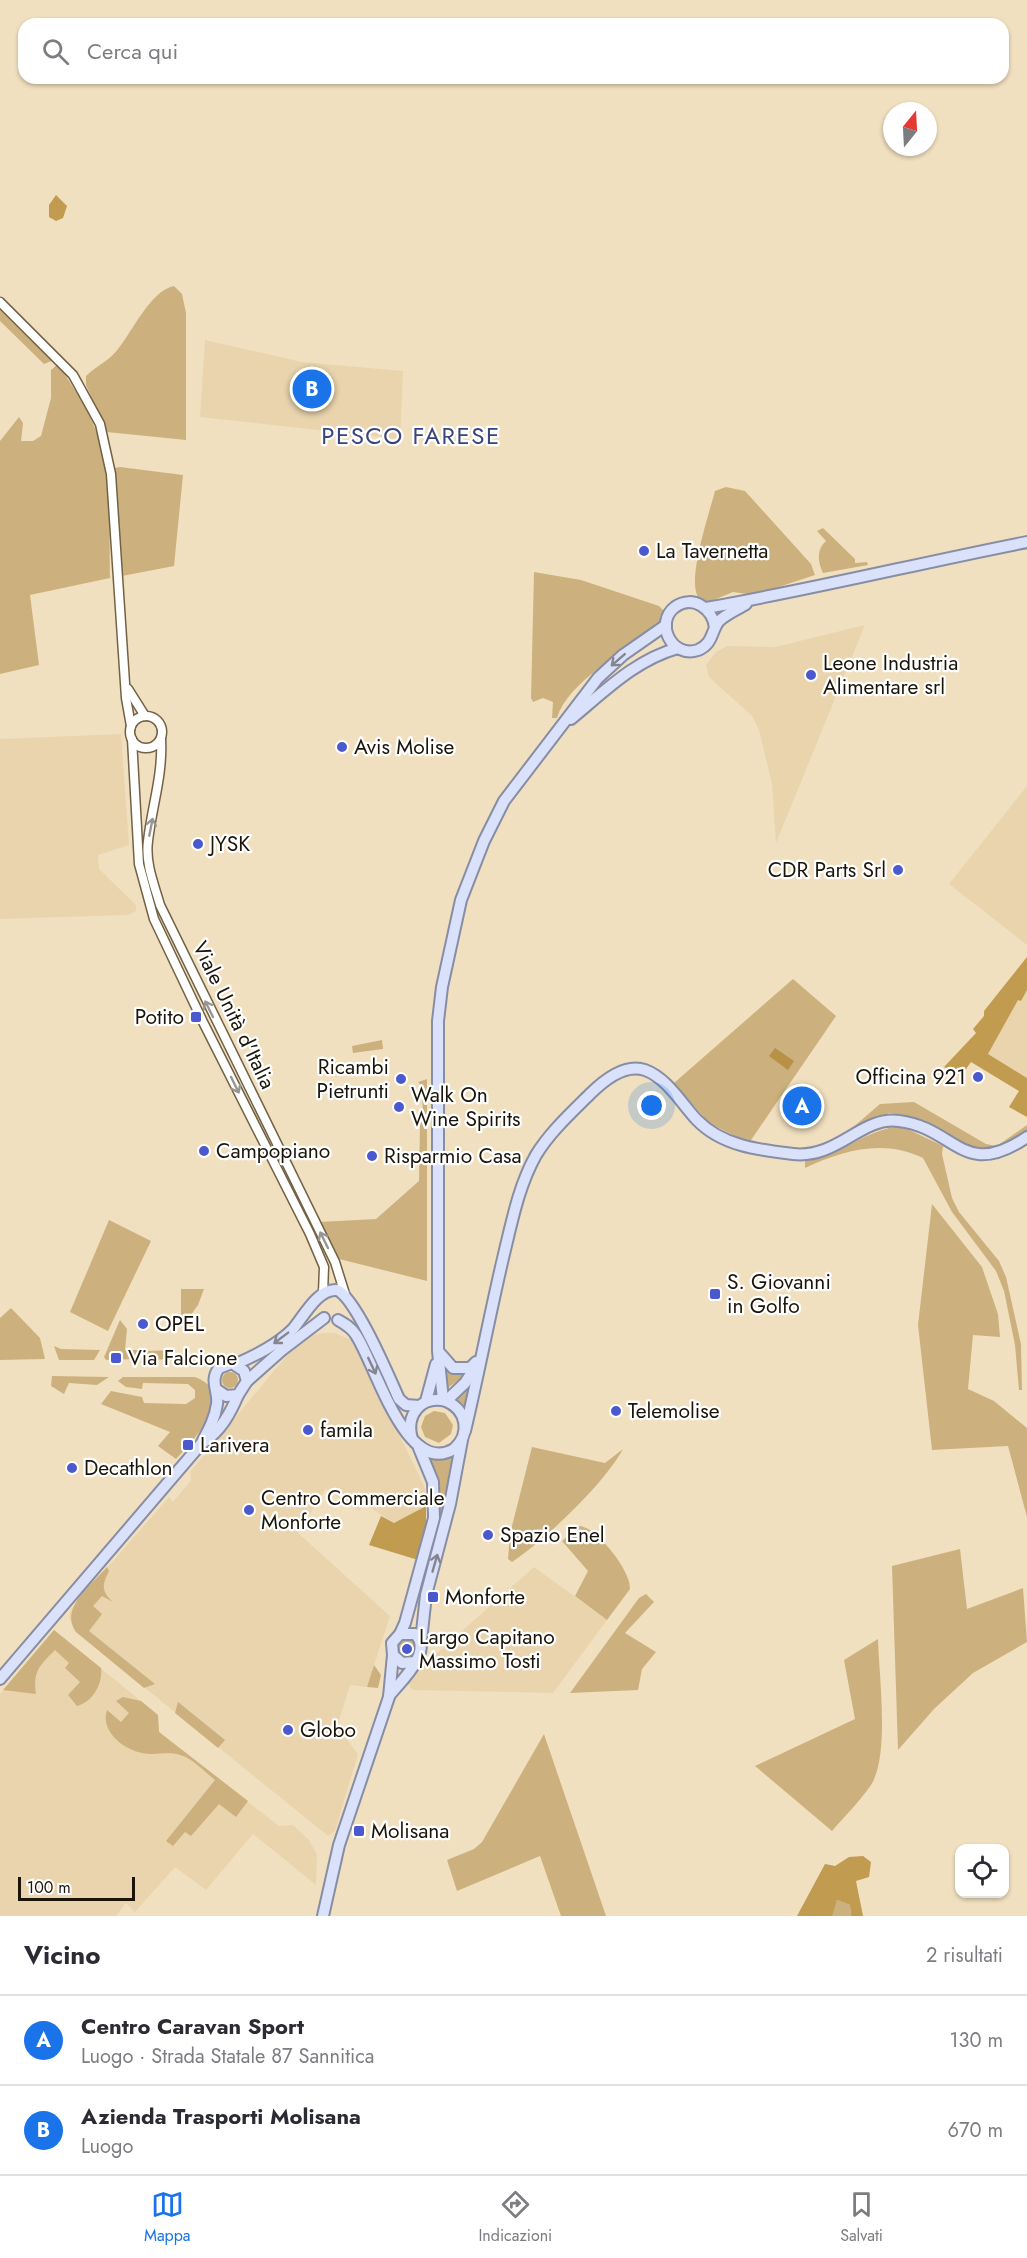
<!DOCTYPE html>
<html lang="it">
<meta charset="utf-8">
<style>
body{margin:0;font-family:Jost,sans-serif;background:#f2f2f3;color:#2b2b33}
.controls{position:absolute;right:18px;bottom:18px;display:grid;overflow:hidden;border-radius:12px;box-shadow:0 2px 4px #0004}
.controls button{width:54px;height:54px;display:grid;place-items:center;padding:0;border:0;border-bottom:2px solid #e1e1e2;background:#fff;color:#2b2b33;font:30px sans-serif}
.compass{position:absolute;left:883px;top:102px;width:54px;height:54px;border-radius:50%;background:#fff;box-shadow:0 2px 4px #0004;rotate:18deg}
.scale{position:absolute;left:18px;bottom:15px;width:117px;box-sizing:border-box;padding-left:6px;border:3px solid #1b1509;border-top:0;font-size:16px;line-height:21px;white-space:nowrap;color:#1b1509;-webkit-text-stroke:4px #fff;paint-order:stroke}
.you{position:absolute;left:652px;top:1106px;width:21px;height:21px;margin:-15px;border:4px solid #fff;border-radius:50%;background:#1a73e8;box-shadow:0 0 0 9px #1a73e833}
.badge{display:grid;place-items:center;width:39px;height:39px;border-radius:50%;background:#1a73e8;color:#fff;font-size:20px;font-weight:700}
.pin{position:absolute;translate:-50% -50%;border:3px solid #fff;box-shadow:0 2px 6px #0006}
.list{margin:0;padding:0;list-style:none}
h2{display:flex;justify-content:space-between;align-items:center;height:78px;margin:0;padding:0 24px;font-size:26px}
h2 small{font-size:20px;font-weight:400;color:#7c7c81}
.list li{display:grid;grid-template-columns:39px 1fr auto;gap:18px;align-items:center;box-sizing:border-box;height:90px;padding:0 24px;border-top:2px solid #e1e1e2}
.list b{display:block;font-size:22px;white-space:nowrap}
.list p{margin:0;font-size:20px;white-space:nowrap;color:#7c7c81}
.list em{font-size:20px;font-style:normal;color:#7c7c81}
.icon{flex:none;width:33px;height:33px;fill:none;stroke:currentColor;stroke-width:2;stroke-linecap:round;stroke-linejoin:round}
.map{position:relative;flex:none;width:1027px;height:1916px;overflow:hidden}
.search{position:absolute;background:#fff;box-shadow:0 2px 4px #0004;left:18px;right:18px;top:18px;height:66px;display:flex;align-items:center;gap:15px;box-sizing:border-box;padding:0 21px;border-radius:18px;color:#7c7c81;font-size:22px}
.sheet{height:258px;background:#fff}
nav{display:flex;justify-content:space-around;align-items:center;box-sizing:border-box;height:84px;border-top:2px solid #e1e1e2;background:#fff;font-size:16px;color:#7c7c81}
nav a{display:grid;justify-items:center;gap:3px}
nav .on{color:#1a73e8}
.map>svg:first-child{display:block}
.built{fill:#e9d4ad}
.green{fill:#ccb17e}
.forest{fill:#c19b50}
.water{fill:#b79146}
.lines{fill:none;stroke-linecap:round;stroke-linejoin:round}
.minor-casing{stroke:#716245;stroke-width:11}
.major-casing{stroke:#878da4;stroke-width:14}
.minor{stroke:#fff;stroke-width:8}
.major{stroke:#dae1fa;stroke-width:10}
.oneway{stroke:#84858e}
.oneway2{stroke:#989690}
.poi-dot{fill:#4a59ce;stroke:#fff;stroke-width:2}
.labels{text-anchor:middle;stroke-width:4.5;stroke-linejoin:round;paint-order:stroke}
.poi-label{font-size:21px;fill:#1b1509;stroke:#fff;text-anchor:start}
.street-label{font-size:21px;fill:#1b1509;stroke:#fff}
.quarter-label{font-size:24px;letter-spacing:1.5px;fill:#38447f;stroke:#fff}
</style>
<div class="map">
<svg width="1027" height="1916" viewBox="0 0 1027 1916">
<rect width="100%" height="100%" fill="#f1e0bf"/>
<g class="built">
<path d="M 205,340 L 302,362 L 403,371 L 400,439 L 200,417 Z"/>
<path d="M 865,625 L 776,843 L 772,784 L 759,730 L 752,716 L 709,677 L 706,665 L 716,652 L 727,646 L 775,647 Z"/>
<path d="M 121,734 L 129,845 L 98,855 L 99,869 L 136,905 L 136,911 L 128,915 L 0,919 L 0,739 Z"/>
<path d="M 1027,786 L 1027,945 L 949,884 Z"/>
<path d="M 1027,990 L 1027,1078 L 988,1054 L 1018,999 L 1021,1000 Z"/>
<path d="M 323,1333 L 334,1333 L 354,1341 L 425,1488 L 426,1506 L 394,1523 L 364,1504 L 359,1511 L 326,1489 L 298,1533 L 390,1616 L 367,1687 L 350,1685 L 337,1727 L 358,1754 L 335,1831 L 328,1836 L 76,1632 L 69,1617 L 71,1609 L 169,1497 L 173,1502 L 191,1480 L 190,1472 L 293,1348 L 314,1335 Z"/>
<path d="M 534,1567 L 607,1620 L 553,1693 L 412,1690 L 407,1680 Z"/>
<path d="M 54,1630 L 158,1715 L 159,1732 L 279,1826 L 293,1825 L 309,1840 L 317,1855 L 316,1885 L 253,1834 L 206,1890 L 175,1867 L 135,1912 L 126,1903 L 116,1916 L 0,1916 L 0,1694 Z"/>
</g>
<g class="green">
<path d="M 174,286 L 182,294 L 186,313 L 186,440 L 107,432 L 86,385 L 86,376 C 96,366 109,361 118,349 C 132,332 151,290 174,286 Z"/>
<path d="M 0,308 L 54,360 L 44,364 L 0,321 Z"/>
<path d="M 58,364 C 75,390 92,415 101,445 C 112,482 109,539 110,578 L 30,595 L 39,665 L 0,674 L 0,441 L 19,417 L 23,423 L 21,441 L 33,441 L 41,436 L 51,398 L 51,370 Z"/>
<path d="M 120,467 L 183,475 L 174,566 L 122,576 L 115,468 Z"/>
<path d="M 726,487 L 745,491 L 811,564 L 815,575 L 754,595 L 733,592 L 709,602 L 698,597 C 687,579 709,514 715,491 Z"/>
<path d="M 823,528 L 855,559 L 855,563 L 867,562 L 868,565 L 823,573 C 818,562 816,550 826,541 L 817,531 Z"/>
<path d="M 534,572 L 581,580 L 659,606 L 664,611 L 660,628 C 628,649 568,681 557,718 L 552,718 L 553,702 L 543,698 L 533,702 L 531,698 Z"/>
<path d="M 793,979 L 836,1016 L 749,1143 L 709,1123 L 674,1083 Z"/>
<path d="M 382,1040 L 383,1049 L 353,1053 L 352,1046 Z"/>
<path d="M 427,1079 L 427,1281 L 339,1259 L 319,1222 L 376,1219 L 419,1181 L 420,1123 L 423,1119 L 422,1087 L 418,1082 Z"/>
<path d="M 914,1102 L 986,1144 L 997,1146 L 1027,1125 L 1027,1131 C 976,1173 952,1130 903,1115 L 889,1113 L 851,1131 L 851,1129 L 880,1104 Z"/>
<path d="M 901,1126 L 943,1146 L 942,1154 L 952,1198 L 959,1212 L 999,1261 L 1006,1277 L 1021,1344 L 1022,1390 L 1019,1390 L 1015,1345 L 1004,1291 L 996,1271 L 952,1212 L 923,1158 C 883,1139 844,1150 805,1168 L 805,1160 C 841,1156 866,1129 901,1126 Z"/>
<path d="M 932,1204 L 982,1267 L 998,1314 L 1000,1337 L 973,1335 L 968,1389 L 994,1401 L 1027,1428 L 1027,1517 L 1008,1446 L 932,1450 L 918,1325 Z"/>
<path d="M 109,1220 L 151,1241 L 108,1331 L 70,1312 Z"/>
<path d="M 181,1289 L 204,1289 L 198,1305 L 188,1319 L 181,1315 Z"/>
<path d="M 11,1308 L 40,1338 L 45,1359 L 0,1360 L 0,1318 Z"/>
<path d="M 120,1320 L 127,1329 L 125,1350 L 140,1350 L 141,1355 L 136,1359 L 106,1360 L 104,1357 Z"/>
<path d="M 54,1346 L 61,1349 L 100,1350 L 94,1360 L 59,1360 Z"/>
<path d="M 176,1350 L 171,1359 L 150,1360 L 146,1355 L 146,1351 Z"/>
<path d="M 445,1367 L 456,1373 L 467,1374 L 446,1389 Z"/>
<circle cx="230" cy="1380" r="8"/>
<path d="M 52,1376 L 109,1377 L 97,1385 L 69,1383 L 64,1394 L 51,1386 Z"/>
<path d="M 123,1377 L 195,1377 C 231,1390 206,1424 191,1443 L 186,1440 L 183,1443 L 187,1447 L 176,1459 L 158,1446 L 170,1432 L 101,1404 L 111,1391 L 142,1397 L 144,1403 L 186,1404 L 195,1398 L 195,1390 L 188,1384 L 143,1383 L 142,1389 L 126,1387 L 118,1381 Z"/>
<path d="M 471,1384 L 465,1412 L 450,1398 Z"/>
<path d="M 434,1411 L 445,1413 L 453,1425 L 451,1434 L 439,1443 L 425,1437 L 421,1427 L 425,1416 Z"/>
<path d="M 532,1447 L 605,1463 L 623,1449 C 604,1484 546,1539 512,1562 L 508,1559 L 510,1534 Z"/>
<path d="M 457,1451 L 442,1516 L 438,1526 L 439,1487 L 427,1456 L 442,1458 Z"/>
<path d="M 579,1526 C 596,1526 632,1572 630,1589 L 607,1620 L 575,1596 L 588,1571 L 562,1541 Z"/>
<path d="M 960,1549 L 967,1609 L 1023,1588 L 1027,1642 L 973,1673 L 934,1709 L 898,1750 L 892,1566 Z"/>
<path d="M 107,1567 L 109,1571 C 102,1585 101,1591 113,1602 L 102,1596 L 93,1606 L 102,1614 L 89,1631 L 155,1684 L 144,1688 L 76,1632 C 59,1608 91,1585 107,1567 Z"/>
<path d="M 646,1594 L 654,1602 L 625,1633 L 656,1652 L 642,1669 L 638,1690 L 570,1693 L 639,1598 Z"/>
<path d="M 54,1630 L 101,1668 C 103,1683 93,1702 77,1706 L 68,1695 L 80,1682 L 65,1668 L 69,1663 L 55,1650 C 39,1666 33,1671 36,1694 L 3,1690 Z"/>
<circle cx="407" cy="1648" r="9"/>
<path d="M 878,1639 C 879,1676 890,1755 871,1785 C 860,1801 845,1816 832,1831 L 755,1766 L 855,1719 L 844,1660 Z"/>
<path d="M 374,1665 L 381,1675 L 378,1688 L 367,1687 Z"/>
<path d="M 123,1697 L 141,1701 L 158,1715 L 159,1732 L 248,1801 L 236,1817 L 219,1804 L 191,1836 L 185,1832 L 173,1846 L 166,1841 L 215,1780 C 205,1772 192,1758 180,1755 C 170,1752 161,1754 152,1754 C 130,1755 99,1734 107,1710 L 121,1722 L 129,1713 L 116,1701 Z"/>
<path d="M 178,1702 L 225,1740 L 218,1748 L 175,1713 Z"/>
<path d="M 544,1734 L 606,1916 L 561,1916 L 540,1856 L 457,1891 L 447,1860 L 474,1849 L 482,1842 Z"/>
<path d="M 837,1900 L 850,1905 L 851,1916 L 830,1916 Z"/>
</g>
<g class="forest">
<path d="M 56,195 L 67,206 L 63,218 L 56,221 L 49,217 L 49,205 Z"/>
<path d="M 1027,957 L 1027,990 L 1021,1001 L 1018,1000 L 988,1054 L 1027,1078 L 1027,1117 L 1009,1107 L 1019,1091 L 971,1062 L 961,1076 L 944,1067 L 976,1033 L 973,1029 L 984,1016 L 984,1011 Z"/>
<path d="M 426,1506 L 426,1526 L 418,1560 L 369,1545 L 381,1516 L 394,1523 Z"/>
<path d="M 863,1856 L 871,1862 L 869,1877 L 856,1881 L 863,1916 L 851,1916 L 850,1905 L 837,1900 L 832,1916 L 797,1916 L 825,1864 L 835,1866 L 849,1857 Z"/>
</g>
<path class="water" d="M 775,1048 L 794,1061 L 788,1070 L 769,1056 Z"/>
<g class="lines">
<defs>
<g id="minor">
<path d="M 0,302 L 73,375 L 100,424 L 111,474 L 126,698 L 131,726"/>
<path d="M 128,689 L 145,716"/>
<circle cx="146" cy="732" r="16"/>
<path d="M 132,739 L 139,864 L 154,919 L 203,1022 L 310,1234 L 324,1267 L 323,1293"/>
<path d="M 161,739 C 163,775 152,806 148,841 C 145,863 154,884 160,905 L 335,1262 L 345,1294"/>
</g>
<g id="major">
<path d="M 706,608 C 814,589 920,563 1027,542"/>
<path d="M 715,628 C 713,609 693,594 675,607 C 654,623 672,659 698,650 C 713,644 711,631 719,621 C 726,614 738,609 746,604"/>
<path d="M 571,719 C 605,691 635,660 678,648"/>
<path d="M 338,1320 C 345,1324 352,1328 356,1335 C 375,1363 406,1478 454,1449 C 471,1434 467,1410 446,1401 C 421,1395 405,1415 412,1439"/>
<path d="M 439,1352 L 453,1368 L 470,1368 L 476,1362"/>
<path d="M 236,1364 C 256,1355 277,1345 293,1329 C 304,1316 318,1288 337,1290 C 356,1298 389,1377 399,1399 L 406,1405 L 419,1406"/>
<path d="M 247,1381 L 282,1350 L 324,1318"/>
<path d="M 443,1400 L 438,1351 L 438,1021 L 442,987 L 461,900 L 484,841 L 504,801 L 598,678 L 623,655 L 666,625"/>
<path d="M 426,1401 L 436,1364"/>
<path d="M 446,1401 L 465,1383 L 476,1366"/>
<path d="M 465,1431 C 479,1372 490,1313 504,1254 C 512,1221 519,1185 536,1155 C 550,1132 571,1113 590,1094 C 603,1081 625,1063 645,1070 C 667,1078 682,1104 697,1120 C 722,1146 759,1150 793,1154 C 838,1159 861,1116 899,1121 C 956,1128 963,1181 1027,1137"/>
<path d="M 204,1442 C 221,1430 230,1414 238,1395"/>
<path d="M 400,1634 L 405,1623 L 434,1518 L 433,1482 L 419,1448"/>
<path d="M 421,1641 L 426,1595 L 450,1504 L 462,1440"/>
<path d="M 0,1679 L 201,1444 C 208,1431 215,1419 217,1404 C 219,1391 209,1381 219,1368 L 232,1363 L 244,1371 L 247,1381 L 238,1395 L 226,1396 L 216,1389"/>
<path d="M 389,1696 C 401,1681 434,1651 415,1634 L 400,1634 L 392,1643 L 393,1655 L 402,1663 L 414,1662"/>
<path d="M 323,1916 L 339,1845 L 389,1697 L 393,1655"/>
</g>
</defs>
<use href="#minor" class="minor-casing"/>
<use href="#major" class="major-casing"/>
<use href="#minor" class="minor"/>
<use href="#major" class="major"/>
</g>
<defs><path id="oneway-shaft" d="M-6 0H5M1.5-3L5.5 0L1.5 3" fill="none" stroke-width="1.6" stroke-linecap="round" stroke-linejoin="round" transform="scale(1.5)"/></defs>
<g class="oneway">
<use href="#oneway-shaft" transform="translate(618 660) rotate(139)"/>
<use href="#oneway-shaft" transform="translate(281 1338) rotate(143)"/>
<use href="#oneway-shaft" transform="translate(372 1366) rotate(65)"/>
<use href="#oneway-shaft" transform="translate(435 1563) rotate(-74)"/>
</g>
<g class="oneway2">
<use href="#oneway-shaft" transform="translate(151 827) rotate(-79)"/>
<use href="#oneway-shaft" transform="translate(209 1009) rotate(-116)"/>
<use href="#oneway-shaft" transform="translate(235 1085) rotate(64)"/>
<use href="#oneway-shaft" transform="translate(324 1240) rotate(-116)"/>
</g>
<g class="poi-dot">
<circle cx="644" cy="551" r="6"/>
<circle cx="811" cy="675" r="6"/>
<circle cx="342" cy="747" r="6"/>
<circle cx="198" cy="844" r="6"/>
<circle cx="898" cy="870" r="6"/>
<rect x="190" y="1011" width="12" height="12" rx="3"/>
<circle cx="978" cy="1077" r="6"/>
<circle cx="401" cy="1079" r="6"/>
<circle cx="399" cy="1107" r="6"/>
<circle cx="204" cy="1151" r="6"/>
<circle cx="372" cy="1156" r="6"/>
<rect x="709" y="1288" width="12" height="12" rx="3"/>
<circle cx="143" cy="1324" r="6"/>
<rect x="110" y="1352" width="12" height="12" rx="3"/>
<circle cx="616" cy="1411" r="6"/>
<circle cx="308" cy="1430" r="6"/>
<rect x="182" y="1439" width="12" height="12" rx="3"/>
<circle cx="72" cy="1468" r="6"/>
<circle cx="249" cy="1510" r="6"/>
<circle cx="488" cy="1535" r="6"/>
<rect x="427" y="1591" width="12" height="12" rx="3"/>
<circle cx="407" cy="1649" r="6"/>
<circle cx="288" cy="1730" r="6"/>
<rect x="353" y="1825" width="12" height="12" rx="3"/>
</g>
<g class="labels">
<g class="poi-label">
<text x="656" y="558">La Tavernetta</text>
<text x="823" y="670">Leone Industria<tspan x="823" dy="24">Alimentare srl</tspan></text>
<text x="354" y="754">Avis Molise</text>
<text x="210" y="851">JYSK</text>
<text x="886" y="877" text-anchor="end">CDR Parts Srl</text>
<text x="184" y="1024" text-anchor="end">Potito</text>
<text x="389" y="1074" text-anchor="end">Ricambi<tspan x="389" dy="24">Pietrunti</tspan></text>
<text x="966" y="1084" text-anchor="end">Officina 921</text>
<text x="411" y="1102">Walk On<tspan x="411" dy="24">Wine Spirits</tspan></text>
<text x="216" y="1158">Campopiano</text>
<text x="384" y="1163">Risparmio Casa</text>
<text x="727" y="1289">S. Giovanni<tspan x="727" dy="24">in Golfo</tspan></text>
<text x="155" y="1331">OPEL</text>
<text x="128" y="1365">Via Falcione</text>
<text x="628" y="1418">Telemolise</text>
<text x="320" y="1437">famila</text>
<text x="200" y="1452">Larivera</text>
<text x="84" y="1475">Decathlon</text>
<text x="261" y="1505">Centro Commerciale<tspan x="261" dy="24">Monforte</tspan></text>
<text x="500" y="1542">Spazio Enel</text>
<text x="445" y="1604">Monforte</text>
<text x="419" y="1644">Largo Capitano<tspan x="419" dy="24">Massimo Tosti</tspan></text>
<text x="300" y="1737">Globo</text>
<text x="371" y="1838">Molisana</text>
</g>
<g class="street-label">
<text transform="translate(234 1015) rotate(64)" y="7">Viale Unità d'Italia</text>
</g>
<g class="quarter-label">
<text x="411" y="444">PESCO FARESE</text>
</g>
</g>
</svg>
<div class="controls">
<button><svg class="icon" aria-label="locate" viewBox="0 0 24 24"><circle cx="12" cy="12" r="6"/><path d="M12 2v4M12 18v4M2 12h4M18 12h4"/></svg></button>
</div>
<svg class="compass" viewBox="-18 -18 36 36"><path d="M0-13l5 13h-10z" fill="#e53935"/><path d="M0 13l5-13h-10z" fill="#7c7c81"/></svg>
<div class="scale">100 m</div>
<div class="you"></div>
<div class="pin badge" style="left:802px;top:1106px">A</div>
<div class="pin badge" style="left:312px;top:389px">B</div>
<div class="search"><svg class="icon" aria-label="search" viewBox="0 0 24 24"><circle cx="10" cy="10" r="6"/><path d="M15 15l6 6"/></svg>Cerca qui</div>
</div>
<section class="sheet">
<h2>Vicino<small>2 risultati</small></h2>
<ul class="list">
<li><span class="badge">A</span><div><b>Centro Caravan Sport</b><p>Luogo · Strada Statale 87 Sannitica</p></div><em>130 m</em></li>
<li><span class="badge">B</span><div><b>Azienda Trasporti Molisana</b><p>Luogo</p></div><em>670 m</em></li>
</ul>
</section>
<nav>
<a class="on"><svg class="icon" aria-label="map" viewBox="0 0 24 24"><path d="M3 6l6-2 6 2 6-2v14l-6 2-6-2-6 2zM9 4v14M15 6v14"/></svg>Mappa</a>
<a><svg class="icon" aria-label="directions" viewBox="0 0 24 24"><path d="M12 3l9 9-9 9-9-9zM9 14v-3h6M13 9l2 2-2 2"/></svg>Indicazioni</a>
<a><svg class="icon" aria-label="saved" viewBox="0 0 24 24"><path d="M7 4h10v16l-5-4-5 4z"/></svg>Salvati</a>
</nav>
